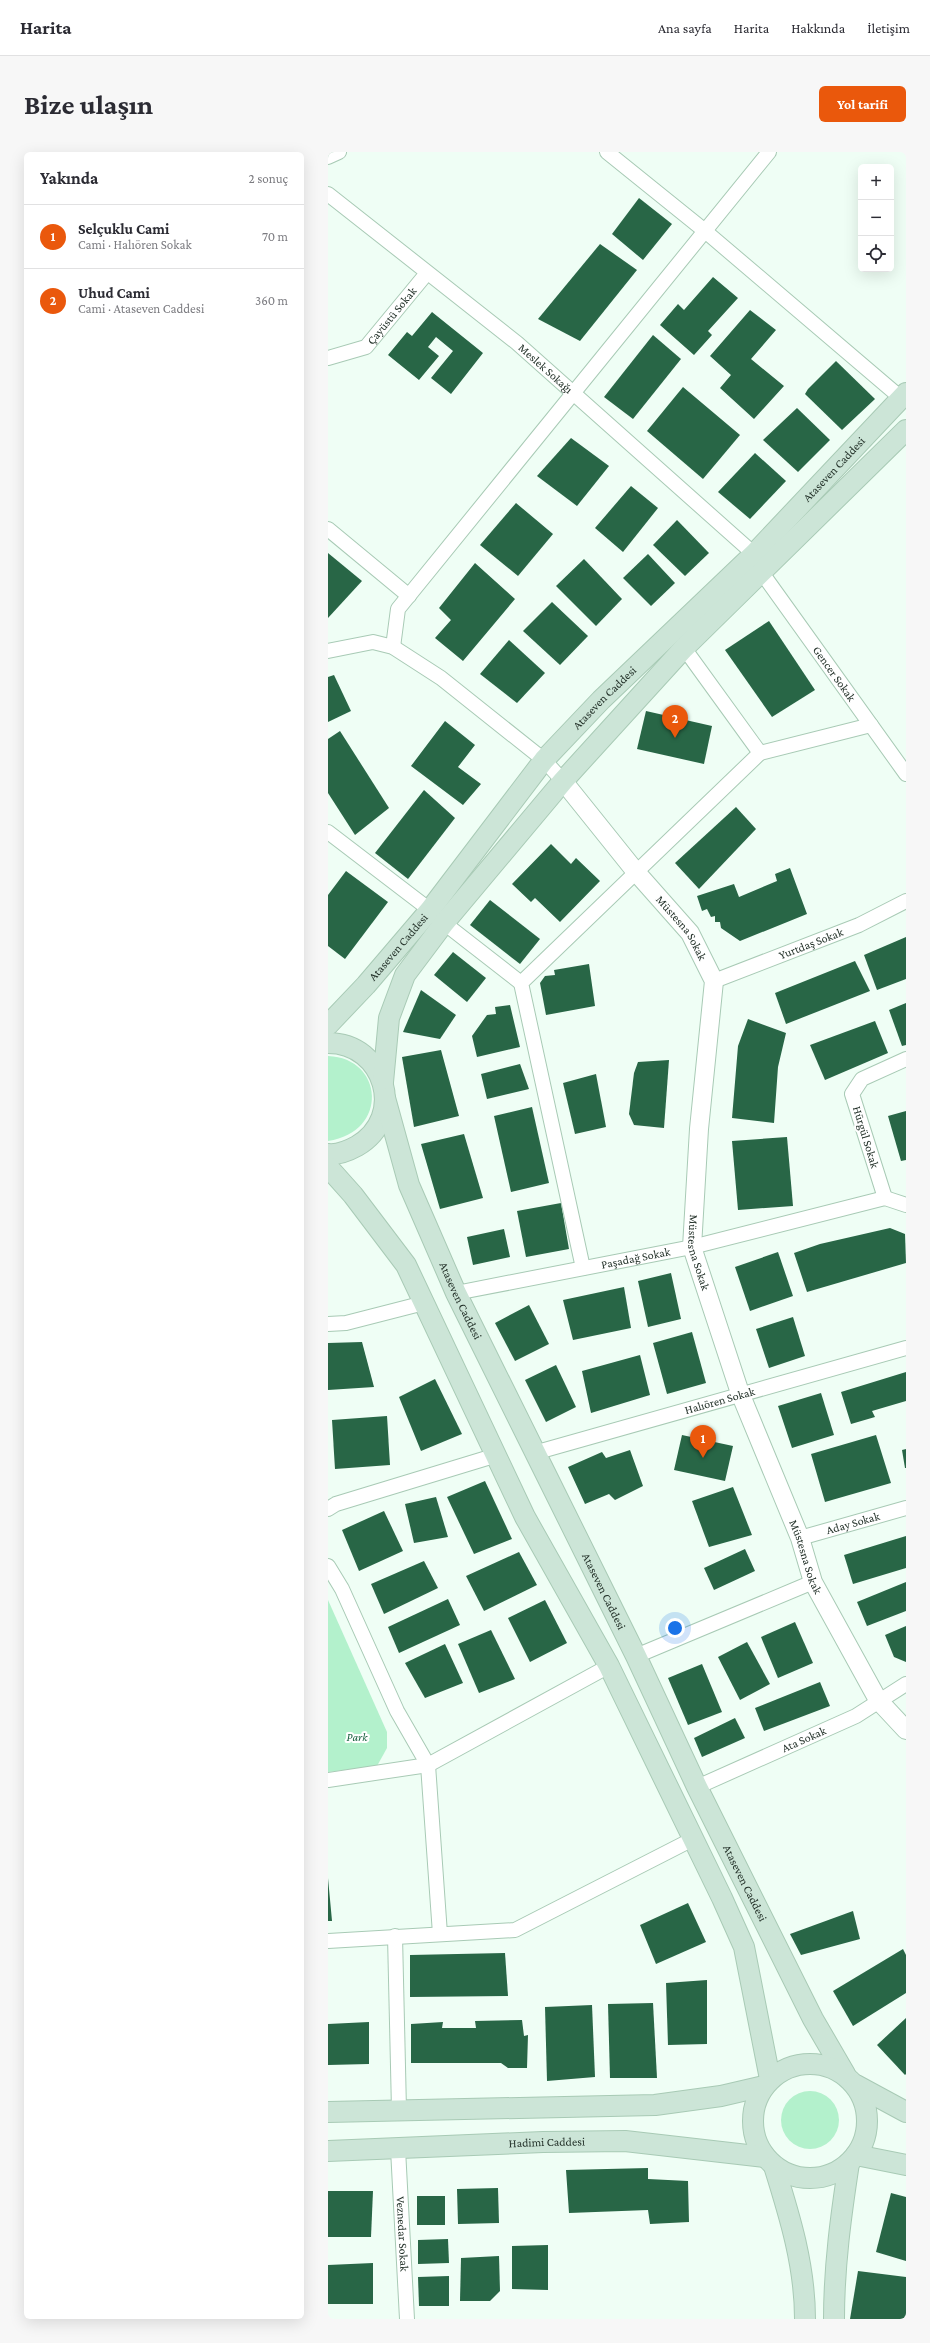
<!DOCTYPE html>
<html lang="tr">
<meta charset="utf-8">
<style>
body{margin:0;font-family:"Crimson Pro",serif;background:#f7f7f7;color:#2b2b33}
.controls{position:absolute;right:12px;top:12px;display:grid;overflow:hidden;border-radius:6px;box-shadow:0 4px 16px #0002}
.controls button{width:36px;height:36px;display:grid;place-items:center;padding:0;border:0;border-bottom:1px solid #e1e1e2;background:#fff;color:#2b2b33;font:20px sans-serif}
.you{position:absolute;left:347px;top:1476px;width:14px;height:14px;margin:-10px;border:3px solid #fff;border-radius:50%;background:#1a73e8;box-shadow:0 0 0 6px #1a73e833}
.badge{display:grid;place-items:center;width:26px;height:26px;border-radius:50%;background:#ea580c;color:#fff;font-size:13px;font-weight:700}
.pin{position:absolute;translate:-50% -33px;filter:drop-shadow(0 1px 2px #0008)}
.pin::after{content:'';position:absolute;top:21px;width:14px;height:12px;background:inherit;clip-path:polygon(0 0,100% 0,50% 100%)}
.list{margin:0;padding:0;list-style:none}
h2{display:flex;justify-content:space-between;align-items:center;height:52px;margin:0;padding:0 16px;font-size:17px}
h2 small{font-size:13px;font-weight:400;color:#7c7c81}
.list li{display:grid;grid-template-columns:26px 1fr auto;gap:12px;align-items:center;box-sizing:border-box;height:64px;padding:0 16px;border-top:1px solid #e1e1e2}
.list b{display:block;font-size:15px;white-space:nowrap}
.list p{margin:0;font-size:13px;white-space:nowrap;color:#7c7c81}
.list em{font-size:13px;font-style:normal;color:#7c7c81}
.icon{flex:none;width:22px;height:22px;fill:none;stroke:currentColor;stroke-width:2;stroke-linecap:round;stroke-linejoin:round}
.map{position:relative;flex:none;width:578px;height:2167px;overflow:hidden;border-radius:6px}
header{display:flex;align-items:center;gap:24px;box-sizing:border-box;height:56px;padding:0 20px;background:#fff;border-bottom:1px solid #e1e1e2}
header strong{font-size:19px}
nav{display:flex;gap:22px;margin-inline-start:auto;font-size:14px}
.intro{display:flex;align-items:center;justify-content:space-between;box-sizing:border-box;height:96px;padding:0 24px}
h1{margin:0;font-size:28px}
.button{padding:10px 18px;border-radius:6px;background:#ea580c;color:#fff;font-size:14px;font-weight:700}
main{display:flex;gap:24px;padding:0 24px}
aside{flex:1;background:#fff;border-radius:6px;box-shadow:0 4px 16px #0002}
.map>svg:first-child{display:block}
.green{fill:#b3f1cc}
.building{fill:#286646}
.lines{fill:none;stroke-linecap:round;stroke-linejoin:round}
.minor-casing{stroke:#a8cab5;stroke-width:16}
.tertiary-casing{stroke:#a8cab5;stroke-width:20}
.secondary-casing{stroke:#a8cab5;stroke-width:22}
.minor{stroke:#fff;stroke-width:14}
.tertiary{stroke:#fff;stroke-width:18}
.secondary{stroke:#cce5d7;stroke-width:20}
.labels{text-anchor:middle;stroke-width:4;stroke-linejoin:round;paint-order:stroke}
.street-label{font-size:12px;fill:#26342c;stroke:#fff}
.park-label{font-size:12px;font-style:italic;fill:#145e3b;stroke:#fff}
</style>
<header>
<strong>Harita</strong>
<nav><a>Ana sayfa</a><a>Harita</a><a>Hakkında</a><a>İletişim</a></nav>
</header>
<div class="intro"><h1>Bize ulaşın</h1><a class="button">Yol tarifi</a></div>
<main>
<aside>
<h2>Yakında<small>2 sonuç</small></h2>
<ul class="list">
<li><span class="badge">1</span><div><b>Selçuklu Cami</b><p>Cami · Halıören Sokak</p></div><em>70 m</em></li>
<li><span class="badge">2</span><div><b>Uhud Cami</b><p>Cami · Ataseven Caddesi</p></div><em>360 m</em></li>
</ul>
</aside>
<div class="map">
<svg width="578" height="2167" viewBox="0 0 578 2167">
<rect width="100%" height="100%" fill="#effef5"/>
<g class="green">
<path d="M 0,904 C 56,906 61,980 0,989 Z"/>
<path d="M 0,1448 L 59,1580 L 59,1596 L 49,1614 L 0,1620 Z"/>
<circle cx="482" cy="1968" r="29"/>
</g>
<g class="building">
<path d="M 311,46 L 344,72 L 315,108 L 284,82 Z"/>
<path d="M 272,92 L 309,118 L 252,189 L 210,167 Z"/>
<path d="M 385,125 L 410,146 L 380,179 L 384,183 L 366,203 L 332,173 L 350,152 L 356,158 Z"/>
<path d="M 422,158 L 448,178 L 423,207 L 456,234 L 426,267 L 392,236 L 403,223 L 382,204 Z"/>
<path d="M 104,160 L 155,201 L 123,242 L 103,226 L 125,199 L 108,185 L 100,195 L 111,204 L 91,228 L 60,203 L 79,180 L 84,184 Z"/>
<path d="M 325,183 L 353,207 L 305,267 L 276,245 Z"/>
<path d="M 508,209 L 547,247 L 514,278 L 477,242 L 480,237 Z"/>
<path d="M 355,235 L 412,283 L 375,327 L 319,279 Z"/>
<path d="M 469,256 L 502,288 L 470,320 L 435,288 Z"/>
<path d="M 243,286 L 281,314 L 249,354 L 209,324 Z"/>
<path d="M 427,301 L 458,329 L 422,367 L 390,340 Z"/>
<path d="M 303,334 L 330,356 L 295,400 L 267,376 Z"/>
<path d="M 188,351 L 225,382 L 190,424 L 152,393 Z"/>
<path d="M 349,368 L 381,401 L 357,424 L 325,393 Z"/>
<path d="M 0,401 L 34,429 L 0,466 Z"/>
<path d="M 320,402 L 347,431 L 323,454 L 295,426 Z"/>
<path d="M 256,407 L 294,447 L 268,474 L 228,434 Z"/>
<path d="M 147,411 L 187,447 L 135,509 L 107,486 L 123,468 L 111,456 Z"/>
<path d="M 224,450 L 260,484 L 232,513 L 195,479 Z"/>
<path d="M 441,469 L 487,538 L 444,565 L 397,498 Z"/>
<path d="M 181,488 L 217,521 L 189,551 L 152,522 Z"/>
<path d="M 6,523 L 23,559 L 0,570 L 0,525 Z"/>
<path d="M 318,559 L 384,574 L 376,612 L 309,597 Z"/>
<path d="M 117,569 L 147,593 L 130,615 L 153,632 L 135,653 L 83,614 Z"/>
<path d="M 12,579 L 61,656 L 27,683 L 0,641 L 0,587 Z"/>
<path d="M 96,638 L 127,666 L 80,727 L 47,701 Z"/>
<path d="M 408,655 L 428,677 L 371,737 L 347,711 Z"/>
<path d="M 223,692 L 243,712 L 248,706 L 272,729 L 232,770 L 207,746 L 203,750 L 184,732 Z"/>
<path d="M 462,716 L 479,762 L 412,789 L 393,776 L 392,770 L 387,770 L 387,764 L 383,765 L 379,757 L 374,759 L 369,744 L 406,732 L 411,745 L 449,729 L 447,722 Z"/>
<path d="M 18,719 L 60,750 L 17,807 L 0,794 L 0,743 Z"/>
<path d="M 162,748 L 212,787 L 192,812 L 142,773 Z"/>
<path d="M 578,785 L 578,827 L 549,838 L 536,803 Z"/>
<path d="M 125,800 L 158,826 L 139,850 L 106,823 Z"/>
<path d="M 527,809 L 542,839 L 458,872 L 447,841 Z"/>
<path d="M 261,812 L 267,854 L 218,863 L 212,831 L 217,824 L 227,823 L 226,818 Z"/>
<path d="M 93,838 L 128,863 L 112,887 L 75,880 Z"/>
<path d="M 578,851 L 578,893 L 574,894 L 561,858 Z"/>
<path d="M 182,853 L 192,895 L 149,905 L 144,884 L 159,863 L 168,862 L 167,855 Z"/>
<path d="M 420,867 L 458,881 L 450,915 L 446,971 L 404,966 L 410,894 Z"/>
<path d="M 547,869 L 560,901 L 497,928 L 482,893 Z"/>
<path d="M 113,898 L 131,964 L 86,975 L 74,905 Z"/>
<path d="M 341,908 L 336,976 L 306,973 L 301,962 L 306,921 L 310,910 Z"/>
<path d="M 192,912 L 201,937 L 159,947 L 153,922 Z"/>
<path d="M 268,922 L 278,975 L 247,982 L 235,931 Z"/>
<path d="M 204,955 L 221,1031 L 183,1040 L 166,964 Z"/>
<path d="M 578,959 L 578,1008 L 573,1009 L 560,964 Z"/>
<path d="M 136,982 L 155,1046 L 112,1057 L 93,992 Z"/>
<path d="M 459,985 L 465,1054 L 410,1058 L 404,989 Z"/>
<path d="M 233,1051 L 241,1097 L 198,1105 L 189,1059 Z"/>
<path d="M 562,1076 L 577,1082 L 578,1111 L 479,1140 L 466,1101 L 492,1092 Z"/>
<path d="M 176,1077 L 182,1105 L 145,1113 L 139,1085 Z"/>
<path d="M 450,1100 L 465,1144 L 422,1159 L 407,1115 Z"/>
<path d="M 343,1121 L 353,1167 L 320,1175 L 310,1129 Z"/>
<path d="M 296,1135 L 303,1176 L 245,1188 L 235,1148 Z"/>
<path d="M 201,1153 L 221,1192 L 187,1209 L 167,1171 Z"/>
<path d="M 465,1165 L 477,1204 L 441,1216 L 428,1177 Z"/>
<path d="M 364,1180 L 378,1231 L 339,1242 L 325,1191 Z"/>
<path d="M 34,1190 L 46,1235 L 0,1238 L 0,1191 Z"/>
<path d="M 312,1203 L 322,1243 L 263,1261 L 254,1219 Z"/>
<path d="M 228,1213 L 248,1255 L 218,1270 L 197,1228 Z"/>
<path d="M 578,1220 L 578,1249 L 544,1259 L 547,1265 L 523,1272 L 513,1240 Z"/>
<path d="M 107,1227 L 134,1282 L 93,1299 L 71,1245 Z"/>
<path d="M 493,1241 L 506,1283 L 464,1296 L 450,1254 Z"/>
<path d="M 59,1264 L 62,1313 L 7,1317 L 4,1268 Z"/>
<path d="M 354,1283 L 405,1294 L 397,1329 L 346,1318 Z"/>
<path d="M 548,1283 L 563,1331 L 497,1350 L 483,1302 Z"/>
<path d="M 578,1297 L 578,1316 L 577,1316 L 574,1298 Z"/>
<path d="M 302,1298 L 315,1334 L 287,1348 L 281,1342 L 257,1352 L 240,1315 L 274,1300 L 278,1306 Z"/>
<path d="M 157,1329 L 184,1387 L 146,1402 L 119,1345 Z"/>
<path d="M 405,1335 L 424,1383 L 381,1395 L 364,1349 Z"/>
<path d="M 108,1345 L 120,1385 L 86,1391 L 77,1352 Z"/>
<path d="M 56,1359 L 75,1399 L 31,1419 L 14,1378 Z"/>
<path d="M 578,1384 L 578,1416 L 525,1432 L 516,1403 Z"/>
<path d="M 417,1397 L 427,1419 L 386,1438 L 376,1416 Z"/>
<path d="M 191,1400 L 209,1433 L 156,1459 L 138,1424 Z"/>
<path d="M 96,1409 L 110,1436 L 56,1462 L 43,1432 Z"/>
<path d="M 578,1430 L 578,1459 L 539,1474 L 529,1450 Z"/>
<path d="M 120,1447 L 132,1473 L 71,1501 L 60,1475 Z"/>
<path d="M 217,1448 L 239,1491 L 202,1510 L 180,1466 Z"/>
<path d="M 467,1470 L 485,1511 L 450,1526 L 433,1485 Z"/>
<path d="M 578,1474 L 578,1510 L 566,1505 L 557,1483 Z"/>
<path d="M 163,1478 L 187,1527 L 151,1541 L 130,1492 Z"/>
<path d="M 419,1490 L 442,1532 L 412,1548 L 390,1505 Z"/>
<path d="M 117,1492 L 135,1531 L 97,1546 L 77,1511 Z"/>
<path d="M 374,1512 L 394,1560 L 360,1573 L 340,1526 Z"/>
<path d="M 492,1530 L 502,1554 L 436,1579 L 427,1556 Z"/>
<path d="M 407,1566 L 417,1586 L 374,1605 L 366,1586 Z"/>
<path d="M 0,1726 L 4,1769 L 0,1769 Z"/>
<path d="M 360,1751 L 378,1790 L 328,1812 L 312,1773 Z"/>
<path d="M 525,1759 L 532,1787 L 473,1803 L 462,1782 Z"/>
<path d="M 575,1797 L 578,1803 L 578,1841 L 525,1874 L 505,1839 Z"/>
<path d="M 177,1801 L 180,1844 L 82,1845 L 82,1803 Z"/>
<path d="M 379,1828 L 379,1892 L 340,1893 L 338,1831 Z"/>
<path d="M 325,1851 L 329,1926 L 282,1926 L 280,1852 Z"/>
<path d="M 264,1853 L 267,1925 L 219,1929 L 217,1855 Z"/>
<path d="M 578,1866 L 578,1922 L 577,1923 L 549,1893 Z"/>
<path d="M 194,1868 L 196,1884 L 200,1883 L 199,1916 L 180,1916 L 173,1911 L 83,1911 L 83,1872 L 115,1870 L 114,1876 L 148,1876 L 147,1869 Z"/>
<path d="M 41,1870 L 41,1912 L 0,1913 L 0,1872 Z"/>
<path d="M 320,2016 L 320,2027 L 360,2029 L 361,2070 L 322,2072 L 320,2058 L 241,2061 L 238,2018 Z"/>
<path d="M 170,2036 L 171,2071 L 130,2072 L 129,2037 Z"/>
<path d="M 0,2039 L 45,2039 L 43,2085 L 0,2085 Z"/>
<path d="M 563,2041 L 578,2045 L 578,2109 L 548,2100 Z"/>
<rect x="89" y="2044" width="28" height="29"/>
<path d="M 120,2087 L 121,2111 L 90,2112 L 90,2088 Z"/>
<path d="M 220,2093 L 220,2138 L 184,2137 L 184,2094 Z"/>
<path d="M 171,2104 L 172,2139 L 162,2149 L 132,2149 L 133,2106 Z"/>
<path d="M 45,2111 L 45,2152 L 0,2152 L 0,2113 Z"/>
<path d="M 530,2119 L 578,2125 L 578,2167 L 522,2167 Z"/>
<path d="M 121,2124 L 121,2154 L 91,2154 L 90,2125 Z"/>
</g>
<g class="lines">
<defs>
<g id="minor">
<path d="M 279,0 L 377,79 L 573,246"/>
<path d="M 0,5 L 11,0"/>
<path id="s1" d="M 0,42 L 189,191 L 426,402"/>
<path id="s2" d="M 0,206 L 38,195 L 99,121"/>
<path d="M 0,377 L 81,444"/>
<path id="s3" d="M 434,421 L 578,622"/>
<path d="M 65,495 L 70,457 L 441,0"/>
<path d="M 356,496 L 432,601"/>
<path d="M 0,499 L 45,490 L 65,495 L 113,526 L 216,608 L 235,629"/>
<path d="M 0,680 L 102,758"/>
<path d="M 116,771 L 193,831"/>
<path id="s4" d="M 386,829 L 531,773 L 578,749"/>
<path d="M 557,1046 L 524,942 L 534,927 L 578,907"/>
<path d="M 255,1116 L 193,831 L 432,601 L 543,573"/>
<path id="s5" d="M 128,1141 L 364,1095 L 557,1046 L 578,1053"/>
<path d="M 0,1172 L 18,1171 L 96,1151"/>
<path id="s6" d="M 206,1301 L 578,1196"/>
<path d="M 0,1357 L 8,1352 L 169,1303"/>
<path id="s7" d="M 472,1386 L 578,1356"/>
<path d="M 0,1414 L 14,1437 L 69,1559 L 100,1613 L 112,1782"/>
<path d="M 308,1504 L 485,1430"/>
<path d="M 0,1628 L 100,1613 L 281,1514"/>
<path id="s8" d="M 369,1635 L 528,1564 L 578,1532"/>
<path d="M 67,1784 L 71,1958"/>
<path d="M 0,1789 L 187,1778 L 365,1687"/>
<path id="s9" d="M 70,1997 L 79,2167"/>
</g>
<g id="tertiary">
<path id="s10" d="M 235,629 L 308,720 L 362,781 L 386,829 L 371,977 L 364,1095 L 412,1241 L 472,1386 L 485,1430 L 550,1548 L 578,1578"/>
</g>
<g id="secondary">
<path id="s11" d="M 0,873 L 38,833 L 102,758 L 216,608 L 273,548 L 426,402 L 578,241"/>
<path d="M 0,891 C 57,891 79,965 29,994 C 20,999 10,1003 0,1002"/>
<path d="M 55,930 L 61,866 L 77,823 L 116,771 L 235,629 L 356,496 L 578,278"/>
<path id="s12" d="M 57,946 L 81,1033 L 128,1141 L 308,1504 L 369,1635 L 485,1867 L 517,1922"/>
<path d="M 0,1015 L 25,1043 L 78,1113 L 197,1365 L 281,1514 L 394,1746 L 416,1795 L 442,1927"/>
<circle cx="482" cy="1969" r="57"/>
<path d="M 528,1933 L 578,1960"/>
<path d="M 0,1960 L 327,1953 L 393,1944 L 436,1934"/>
<path id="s13" d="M 0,1999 L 215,1990 L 297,1989 L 437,2005"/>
<path d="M 528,2003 L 578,2013"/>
<path d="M 446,2014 C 462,2065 477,2114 477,2167"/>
<path d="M 506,2167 C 506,2114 513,2063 521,2011"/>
</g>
</defs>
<use href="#minor" class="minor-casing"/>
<use href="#tertiary" class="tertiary-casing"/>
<use href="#secondary" class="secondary-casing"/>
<use href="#minor" class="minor"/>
<use href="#tertiary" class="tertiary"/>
<use href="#secondary" class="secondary"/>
</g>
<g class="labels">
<g class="street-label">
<text dy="4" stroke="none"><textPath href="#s2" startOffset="80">Çayüstü Sokak</textPath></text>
<text dy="4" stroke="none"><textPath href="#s1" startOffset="279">Meslek Sokağı</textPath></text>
<text dy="4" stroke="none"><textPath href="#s11" startOffset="753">Ataseven Caddesi</textPath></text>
<text dy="4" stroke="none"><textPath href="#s3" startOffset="124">Gencer Sokak</textPath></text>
<text dy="4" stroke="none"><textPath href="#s11" startOffset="429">Ataseven Caddesi</textPath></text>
<text dy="4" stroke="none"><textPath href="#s10" startOffset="189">Müstesna Sokak</textPath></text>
<text dy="4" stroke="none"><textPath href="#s4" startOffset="104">Yurtdaş Sokak</textPath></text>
<text dy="4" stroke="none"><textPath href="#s11" startOffset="105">Ataseven Caddesi</textPath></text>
<text transform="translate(538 985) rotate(73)" y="4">Hürgül Sokak</text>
<text dy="4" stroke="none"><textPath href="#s10" startOffset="525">Müstesna Sokak</textPath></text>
<text dy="4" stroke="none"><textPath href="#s5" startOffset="183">Paşadağ Sokak</textPath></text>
<text dy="4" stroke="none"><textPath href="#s12" startOffset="217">Ataseven Caddesi</textPath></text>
<text dy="4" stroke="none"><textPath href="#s6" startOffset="193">Halıören Sokak</textPath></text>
<text dy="4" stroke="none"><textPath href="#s7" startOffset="55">Aday Sokak</textPath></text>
<text dy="4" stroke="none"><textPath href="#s10" startOffset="849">Müstesna Sokak</textPath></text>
<text dy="4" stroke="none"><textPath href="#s12" startOffset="541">Ataseven Caddesi</textPath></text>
<text dy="4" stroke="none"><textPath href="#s8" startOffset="117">Ata Sokak</textPath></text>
<text dy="4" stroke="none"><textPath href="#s12" startOffset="865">Ataseven Caddesi</textPath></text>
<text dy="4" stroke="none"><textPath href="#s13" startOffset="219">Hadimi Caddesi</textPath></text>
<text dy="4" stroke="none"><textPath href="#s9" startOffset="85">Veznedar Sokak</textPath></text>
</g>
<g class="park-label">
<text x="29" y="1589">Park</text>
</g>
</g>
</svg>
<div class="controls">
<button>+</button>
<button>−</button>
<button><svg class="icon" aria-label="locate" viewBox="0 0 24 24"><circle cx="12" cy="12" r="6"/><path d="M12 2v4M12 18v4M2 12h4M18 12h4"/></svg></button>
</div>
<div class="you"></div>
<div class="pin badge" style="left:375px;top:1306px">1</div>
<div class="pin badge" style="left:347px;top:586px">2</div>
</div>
</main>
